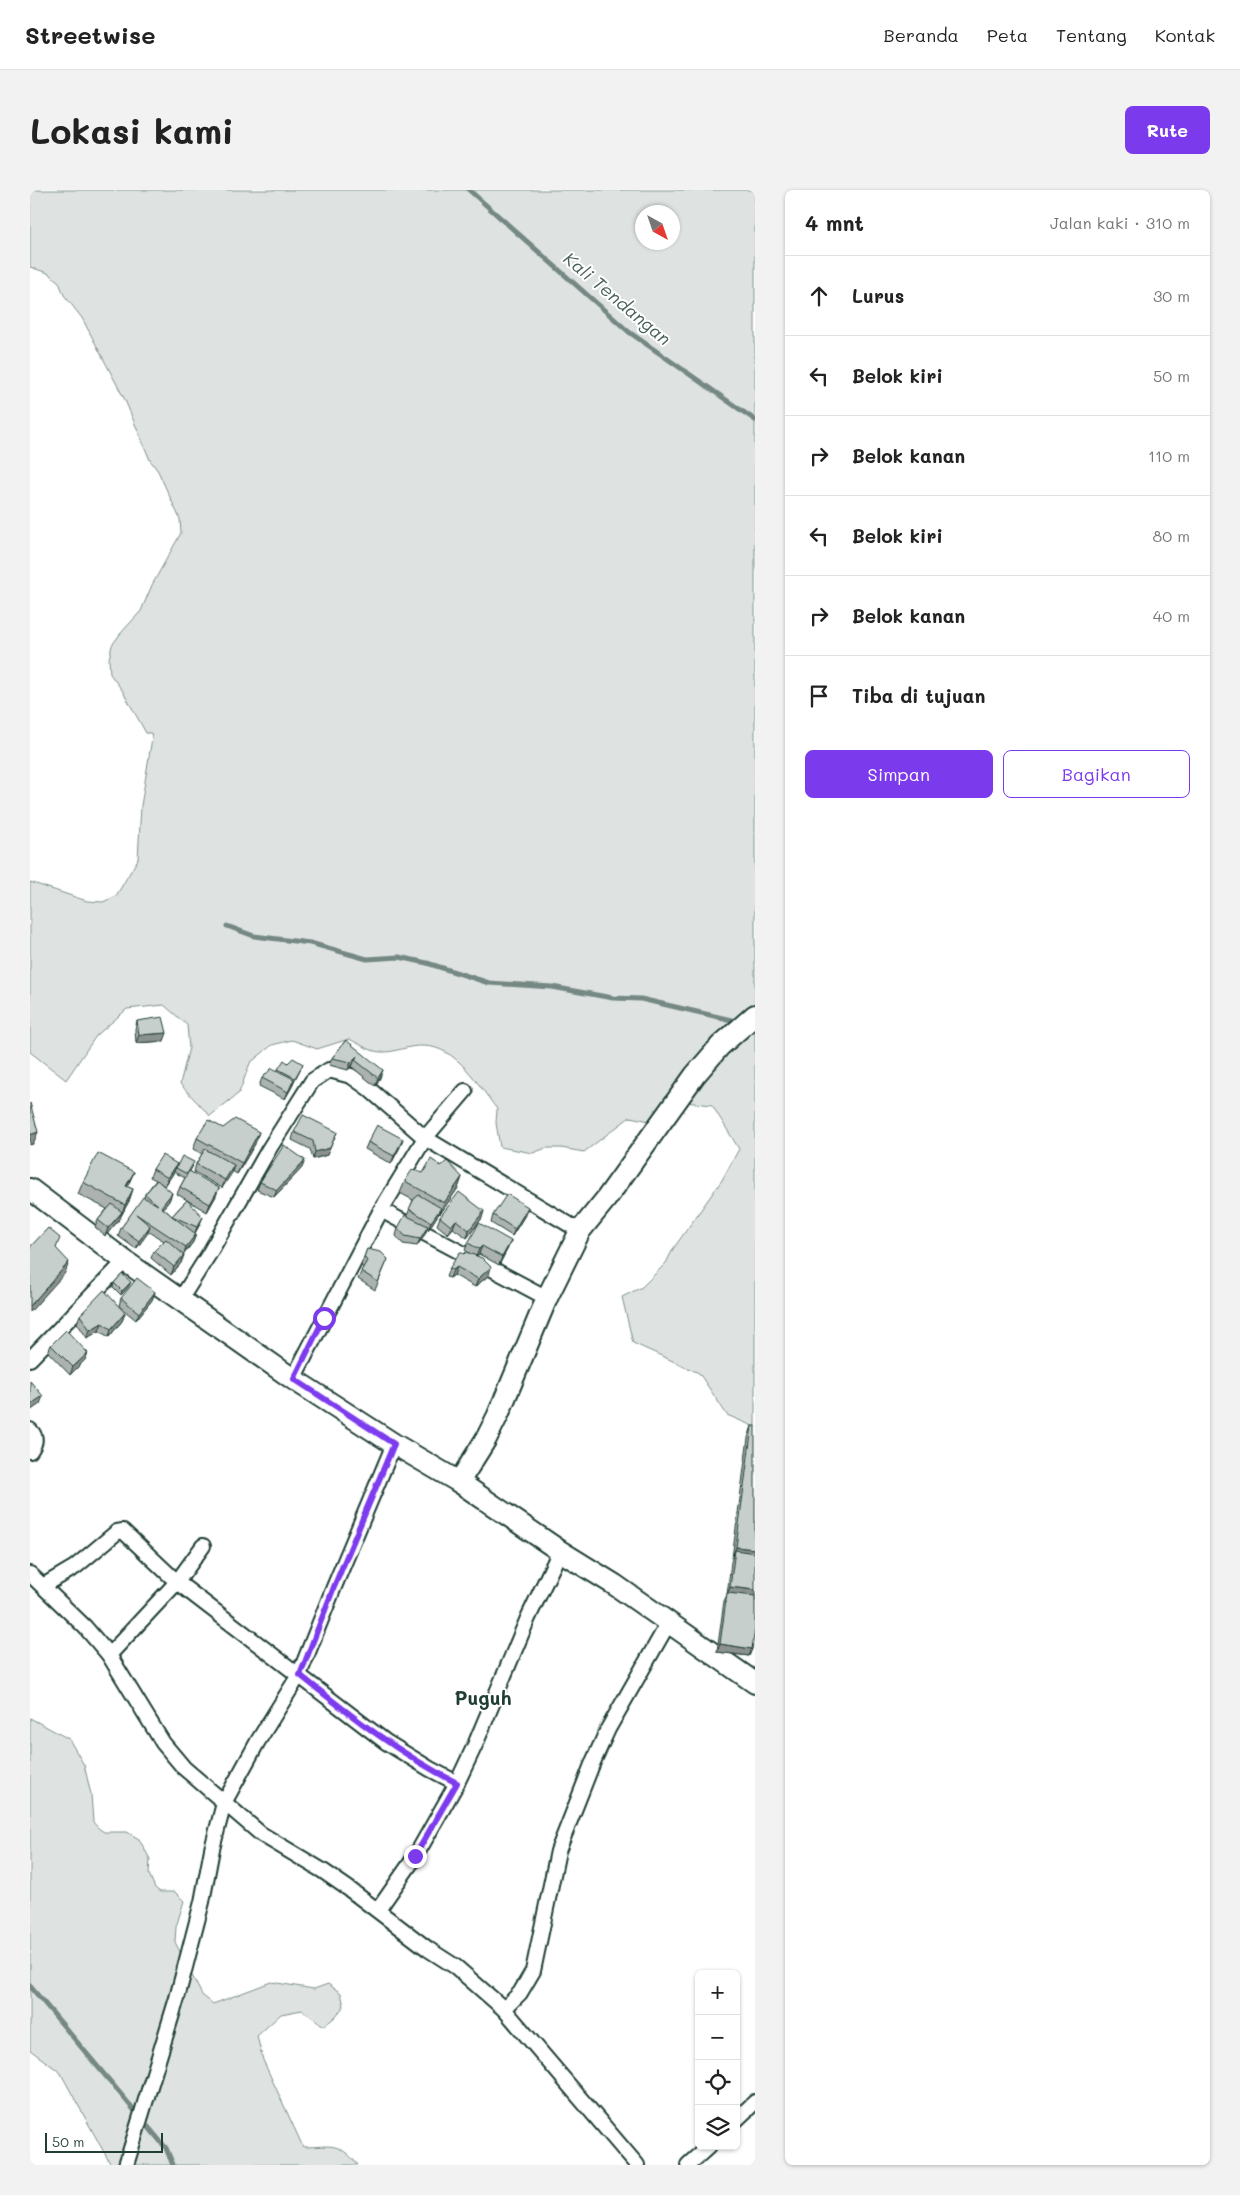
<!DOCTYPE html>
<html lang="id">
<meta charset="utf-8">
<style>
body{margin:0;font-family:Mali,sans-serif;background:#f2f2f2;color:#222}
.controls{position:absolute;right:15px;bottom:15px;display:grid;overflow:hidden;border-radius:8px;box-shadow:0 1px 4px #0004}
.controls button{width:45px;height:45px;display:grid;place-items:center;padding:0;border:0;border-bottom:1px solid #e0e0e0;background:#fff;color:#222;font:25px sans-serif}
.compass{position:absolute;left:605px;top:15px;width:45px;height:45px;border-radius:50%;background:#fff;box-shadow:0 1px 4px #0004;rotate:140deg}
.scale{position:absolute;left:15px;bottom:12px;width:118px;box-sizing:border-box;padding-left:5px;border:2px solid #1f3d34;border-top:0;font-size:14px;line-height:18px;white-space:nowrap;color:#1f3d34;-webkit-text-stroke:4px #fff;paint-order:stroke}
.stop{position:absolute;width:15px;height:15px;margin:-11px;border:4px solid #7c3aed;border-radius:50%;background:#fff}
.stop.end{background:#7c3aed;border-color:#fff;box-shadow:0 1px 5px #0008}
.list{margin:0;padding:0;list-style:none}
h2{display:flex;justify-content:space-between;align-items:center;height:65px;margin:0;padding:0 20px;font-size:21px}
h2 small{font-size:16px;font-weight:400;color:#767676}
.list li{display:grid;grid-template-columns:32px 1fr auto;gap:15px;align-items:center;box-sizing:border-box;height:80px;padding:0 20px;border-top:1px solid #e0e0e0}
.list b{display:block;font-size:19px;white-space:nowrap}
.list em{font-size:16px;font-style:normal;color:#767676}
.actions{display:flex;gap:10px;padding:15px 20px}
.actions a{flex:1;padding:11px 0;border:1px solid #7c3aed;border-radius:8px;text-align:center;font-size:18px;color:#7c3aed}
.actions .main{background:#7c3aed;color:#fff}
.icon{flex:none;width:28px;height:28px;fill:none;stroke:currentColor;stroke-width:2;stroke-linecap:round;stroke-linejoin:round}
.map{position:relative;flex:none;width:725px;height:1975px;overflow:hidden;border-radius:8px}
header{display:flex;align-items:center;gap:30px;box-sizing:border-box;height:70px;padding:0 25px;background:#fff;border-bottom:1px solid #e0e0e0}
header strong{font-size:24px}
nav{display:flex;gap:28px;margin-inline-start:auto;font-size:18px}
.intro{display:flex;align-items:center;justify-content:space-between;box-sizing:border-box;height:120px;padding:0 30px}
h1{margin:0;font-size:35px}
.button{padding:12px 22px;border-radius:8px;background:#7c3aed;color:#fff;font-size:18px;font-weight:700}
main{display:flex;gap:30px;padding:0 30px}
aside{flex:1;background:#fff;border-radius:8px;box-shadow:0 1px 4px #0004}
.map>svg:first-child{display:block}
.green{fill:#dee3e2;stroke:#7e908b;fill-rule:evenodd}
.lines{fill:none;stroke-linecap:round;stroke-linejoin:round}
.stream{stroke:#758883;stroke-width:5}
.street-casing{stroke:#1f3d34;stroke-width:18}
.secondary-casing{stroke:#1f3d34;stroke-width:24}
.street{stroke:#fff;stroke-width:14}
.secondary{stroke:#fff;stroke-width:20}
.wall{fill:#abb2af;stroke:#1f3d34;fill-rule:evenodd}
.shaded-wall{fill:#8b918f;stroke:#1f3d34}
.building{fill:#c7cfcc;stroke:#1f3d34}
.route{stroke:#7c3aed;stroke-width:6}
.labels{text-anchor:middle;stroke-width:4;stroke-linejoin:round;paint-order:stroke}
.water-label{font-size:18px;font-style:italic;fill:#4a625b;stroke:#fff}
.quarter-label{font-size:19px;font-weight:bold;fill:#1f3d34;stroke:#fff}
</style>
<header>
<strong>Streetwise</strong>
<nav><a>Beranda</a><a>Peta</a><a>Tentang</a><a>Kontak</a></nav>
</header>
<div class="intro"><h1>Lokasi kami</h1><a class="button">Rute</a></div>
<main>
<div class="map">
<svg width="725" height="1975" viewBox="0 0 725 1975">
<rect width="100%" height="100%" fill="#fff"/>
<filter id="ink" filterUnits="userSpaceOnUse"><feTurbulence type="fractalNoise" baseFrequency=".02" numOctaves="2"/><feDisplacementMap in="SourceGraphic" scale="10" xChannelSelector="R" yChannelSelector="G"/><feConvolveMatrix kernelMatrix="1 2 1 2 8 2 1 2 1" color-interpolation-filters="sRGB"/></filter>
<g filter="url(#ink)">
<g class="green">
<path d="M 0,0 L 725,0 L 725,1237 L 697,1225 L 669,1183 L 603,1153 L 592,1107 L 612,1097 L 636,1073 L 643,1059 L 692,990 L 709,959 L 682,915 L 655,912 L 640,935 L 600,927 L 554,962 L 531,958 L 516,958 L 503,963 L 470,957 L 466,933 L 467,919 C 448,895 427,856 393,856 C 378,855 365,863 351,862 C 341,862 328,853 319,849 L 287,859 L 262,850 L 242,855 L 220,873 L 209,903 L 180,926 L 150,894 L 159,858 L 157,835 L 134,815 L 97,819 L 66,846 L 36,890 L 0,862 L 0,692 L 57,711 L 73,712 L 86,706 L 108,669 L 111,616 L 122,548 L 121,543 L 116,543 L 92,500 L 80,484 L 79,469 L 82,455 L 91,443 L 111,421 L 122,395 L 151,343 L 150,329 L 128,281 L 120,270 L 95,210 L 52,128 L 34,105 L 29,92 L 18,83 L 0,77 ZM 612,22 L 642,22 L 642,52 L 612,52 Z"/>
<path d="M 0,1528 L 39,1549 L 54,1575 L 61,1604 L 63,1632 L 68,1638 L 74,1642 L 97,1642 L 109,1649 L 120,1669 L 119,1684 L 125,1698 L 130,1702 L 145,1702 L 154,1711 L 146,1737 L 145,1752 L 172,1805 L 183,1814 L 241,1792 L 284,1799 L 298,1794 L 311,1803 L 314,1816 L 305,1827 L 294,1836 L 272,1820 L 251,1824 L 227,1846 L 233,1870 L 273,1957 C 301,1957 307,1950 328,1975 L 81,1975 L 30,1882 L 0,1860 Z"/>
</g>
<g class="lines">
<g class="stream">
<path d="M 439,0 L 599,142 L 725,230"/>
<path d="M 197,736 L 224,746 L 280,753 L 337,769 L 369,767 L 397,773 L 459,793 L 522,797 L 583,808 L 611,809 L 710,832"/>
<path d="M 0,1796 L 136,1958 L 143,1975"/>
</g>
<defs>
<g id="street">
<path d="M 351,1020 L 517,1108"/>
<path d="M 150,1110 L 179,1064 L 239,959 L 282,891 L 299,880 L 321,886 L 338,898 L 395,948 L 550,1041"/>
<path d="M 0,1169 L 95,1071"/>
<path d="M 263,1189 L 351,1020 L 395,948 L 435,901"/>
<path d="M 0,1240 C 7,1247 6,1253 0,1261"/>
<path d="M 0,1384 L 55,1437 L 79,1465 L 133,1553 L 154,1578 L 231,1644 L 293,1681 L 319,1699 L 398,1759 L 426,1777 L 474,1819 L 607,1975"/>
<path d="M 13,1396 L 45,1377 L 87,1342 L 93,1341 L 147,1392 L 356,1552 L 400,1579 L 427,1593"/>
<path d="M 79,1465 L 147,1392 L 173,1356"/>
<path d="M 348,1720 L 385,1667 L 427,1593 L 445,1555 L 498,1428 L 530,1361"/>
<path d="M 474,1819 L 490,1803 L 503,1781 L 528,1661 L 563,1572 L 578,1539 L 639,1432"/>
<path d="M 706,1930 L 725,1912"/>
<path d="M 96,1975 L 147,1808 L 172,1712 L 182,1659 L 194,1613 L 228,1551 L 269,1485 L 304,1397 L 364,1254"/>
<path d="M 658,1975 L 679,1956"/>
</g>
<g id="secondary">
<path d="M 0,999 L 95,1071 L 263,1189 L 364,1254 L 429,1292 L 530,1361 L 585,1395 L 725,1493"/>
<path d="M 429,1292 L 456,1249 L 468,1225 L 517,1108 L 550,1041 L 576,1009 L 665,885 L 690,856 L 725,825"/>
</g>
</defs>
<use href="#street" class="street-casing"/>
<use href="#secondary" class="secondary-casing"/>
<use href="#street" class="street"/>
<use href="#secondary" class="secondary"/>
</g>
<g class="wall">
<path d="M 107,831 L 134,851 L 106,853 L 105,839 Z"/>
<path d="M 316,850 L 350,888 L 345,896 L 322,877 L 323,874 L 318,880 L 299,875 L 302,868 Z"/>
<path d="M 258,873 L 273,874 L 255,909 L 229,896 L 232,888 L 248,881 L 248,879 Z"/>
<path d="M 193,938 L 225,954 L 207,984 L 202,981 L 192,998 L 164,982 L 166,974 L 172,964 L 163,959 L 167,948 Z"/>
<path d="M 264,942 L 307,942 L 297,965 L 283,969 L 280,959 L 262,950 Z"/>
<path d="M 338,952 L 370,957 L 361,974 L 335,959 Z"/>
<path d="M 147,974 L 163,976 L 160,981 L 186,1006 L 177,1022 L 157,1010 L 170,1034 L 165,1043 L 166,1044 L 163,1052 L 154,1064 L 151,1073 L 141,1085 L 121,1068 L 124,1061 L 134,1051 L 118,1041 L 117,1044 L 106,1059 L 88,1046 L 91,1038 L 114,1007 L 115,1004 L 126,990 L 120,987 L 123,979 ZM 144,982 L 155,988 L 150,997 L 147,1004 L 157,1010 L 142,1026 L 133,1018 L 139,1011 L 142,1003 L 130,993 L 135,996 Z"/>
<path d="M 411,976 L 432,987 L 428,998 L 410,1024 L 409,1023 L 398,1040 L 397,1039 L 395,1044 L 387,1056 L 373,1054 L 366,1046 L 368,1038 L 377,1026 L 383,1010 L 370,1003 L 375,991 Z"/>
<path d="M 272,978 L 244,1007 L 227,1000 L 230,992 Z"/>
<path d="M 104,982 L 97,997 L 103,999 L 99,1011 L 92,1024 L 89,1030 L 75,1046 L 65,1037 L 68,1030 L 77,1019 L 48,1004 L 53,992 Z"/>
<path d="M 463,1025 L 495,1025 L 482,1046 L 461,1033 Z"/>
<path d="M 410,1027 L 452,1028 L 437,1048 L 423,1038 L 418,1044 L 407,1035 Z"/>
<path d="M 438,1053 L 478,1058 L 469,1075 L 449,1064 L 447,1066 L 459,1085 L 445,1097 L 424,1085 L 420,1088 L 416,1087 L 419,1079 L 434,1064 L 439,1063 L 435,1060 Z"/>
<path d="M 337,1059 L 358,1069 L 345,1100 L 328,1089 L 333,1078 L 331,1075 Z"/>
<path d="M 84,1093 L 99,1096 L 91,1105 L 83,1097 Z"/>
<path d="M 125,1102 L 122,1110 L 106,1130 L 89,1116 L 91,1108 Z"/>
<path d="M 95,1123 L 92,1131 L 79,1147 L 69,1141 L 57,1148 L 47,1133 L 50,1125 Z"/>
<path d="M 21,1155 L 55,1170 L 40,1185 L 18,1162 Z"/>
<path d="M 722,1236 L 722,1459 L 719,1466 L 687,1462 L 694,1411 L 697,1405 L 701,1372 L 702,1368 L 718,1248 Z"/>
</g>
<g class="shaded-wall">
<path d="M 137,843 L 134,851 L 106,853 L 109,845 Z"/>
<path d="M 327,866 L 323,874 L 318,880 L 321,872 Z"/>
<path d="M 353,880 L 350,888 L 345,896 L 348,888 Z"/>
<path d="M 264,889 L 262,897 L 255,909 L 258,902 Z"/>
<path d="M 8,942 L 3,954 L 0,955 L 0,945 Z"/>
<path d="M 229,942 L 225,954 L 207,984 L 212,973 Z"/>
<path d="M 307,942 L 297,965 L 283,969 L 285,962 Z"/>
<path d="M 373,949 L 370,957 L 361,974 L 364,966 Z"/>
<path d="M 275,970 L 272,978 L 244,1007 L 247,1000 Z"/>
<path d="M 147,974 L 144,982 L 135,996 L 138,988 Z"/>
<path d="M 204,975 L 202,983 L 192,998 L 195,990 Z"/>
<path d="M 104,982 L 99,993 L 92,1007 L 96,996 Z"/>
<path d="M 432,987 L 428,998 L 410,1024 L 414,1013 Z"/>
<path d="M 189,998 L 186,1006 L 177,1022 L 180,1014 Z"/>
<path d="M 103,999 L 99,1011 L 92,1024 L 89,1030 L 75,1046 L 78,1038 L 92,1023 L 95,1015 Z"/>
<path d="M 142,1003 L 139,1011 L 128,1024 L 131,1017 Z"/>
<path d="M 498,1017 L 495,1025 L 482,1046 L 485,1039 Z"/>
<path d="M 411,1018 L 408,1025 L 398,1040 L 401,1032 Z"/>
<path d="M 454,1021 L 452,1028 L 437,1048 L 439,1040 Z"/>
<path d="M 173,1027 L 170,1034 L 164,1045 L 167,1037 Z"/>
<path d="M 426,1030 L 423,1038 L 418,1044 L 421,1036 Z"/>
<path d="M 120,1036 L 117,1044 L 106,1059 L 109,1051 Z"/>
<path d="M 398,1036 L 395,1044 L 387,1056 L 390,1049 Z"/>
<path d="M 166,1044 L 163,1052 L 154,1064 L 156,1057 Z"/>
<path d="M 481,1051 L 478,1058 L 469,1075 L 472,1067 Z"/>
<path d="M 452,1056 L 449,1064 L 446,1067 L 449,1059 Z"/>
<path d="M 154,1065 L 151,1073 L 141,1085 L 144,1077 Z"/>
<path d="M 39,1072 L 35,1083 L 0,1122 L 0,1116 Z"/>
<path d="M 427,1077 L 424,1085 L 420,1088 L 423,1080 Z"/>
<path d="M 461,1077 L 459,1085 L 445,1097 L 448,1089 Z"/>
<path d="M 101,1092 L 99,1096 L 91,1105 L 92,1101 Z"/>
<path d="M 125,1102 L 122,1110 L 106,1130 L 109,1123 Z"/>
<path d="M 95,1123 L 92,1131 L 79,1147 L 81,1139 Z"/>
<path d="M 72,1133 L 69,1141 L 57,1148 L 60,1140 Z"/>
<path d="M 58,1163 L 55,1170 L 40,1185 L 43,1177 Z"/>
<path d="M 13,1206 L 10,1214 L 0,1221 L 0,1215 Z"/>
<path d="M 706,1357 L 725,1359 L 725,1371 L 705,1360 L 702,1368 Z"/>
<path d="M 700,1397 L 725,1400 L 725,1412 L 696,1408 Z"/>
<path d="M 690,1454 L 722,1459 L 719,1466 L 687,1462 Z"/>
</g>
<g class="building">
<path d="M 133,827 L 137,843 L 109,845 L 107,831 Z"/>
<path d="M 316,850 L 353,880 L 348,888 L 325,870 L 327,866 L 321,872 L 302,868 Z"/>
<path d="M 263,868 L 273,874 L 265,888 L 248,879 L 254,870 L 258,873 Z"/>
<path d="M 242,878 L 264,889 L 258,902 L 232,888 Z"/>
<path d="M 0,913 L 8,942 L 0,945 Z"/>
<path d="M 273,925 L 307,942 L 300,958 L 285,962 L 283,951 L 264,942 Z"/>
<path d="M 205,929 L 229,942 L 212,973 L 167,948 L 178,930 L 193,938 Z"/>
<path d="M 347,935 L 373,949 L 364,966 L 338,952 Z"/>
<path d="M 254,955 L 275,970 L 247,1000 L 230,992 Z"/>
<path d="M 175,959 L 204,975 L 195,990 L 166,974 Z"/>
<path d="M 68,963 L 104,982 L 96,996 L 103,999 L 95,1015 L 53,992 Z"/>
<path d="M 132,965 L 147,974 L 138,988 L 123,979 Z"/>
<path d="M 152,966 L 164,972 L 157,984 L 146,978 Z"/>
<path d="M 401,969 L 411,976 L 417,971 L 432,987 L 414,1013 L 375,991 L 382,980 L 393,983 Z"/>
<path d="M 159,981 L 189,998 L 180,1014 L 150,997 Z"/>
<path d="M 127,990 L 142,1003 L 131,1017 L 135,1020 L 142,1026 L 157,1010 L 173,1027 L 167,1037 L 142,1026 L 166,1044 L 156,1057 L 106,1024 L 120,1036 L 109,1051 L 91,1038 L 113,1007 L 128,1015 L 115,1004 Z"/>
<path d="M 429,1002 L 454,1021 L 439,1040 L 426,1030 L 421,1036 L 410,1027 Z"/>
<path d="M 477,1004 L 498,1017 L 485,1039 L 463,1025 Z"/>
<path d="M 389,1005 L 411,1018 L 401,1032 L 379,1019 L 384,1009 Z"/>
<path d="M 82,1014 L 92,1022 L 78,1038 L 68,1030 Z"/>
<path d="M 375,1025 L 398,1036 L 390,1049 L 375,1046 L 368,1038 Z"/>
<path d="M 449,1033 L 481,1051 L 472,1067 L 452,1056 L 449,1059 L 438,1053 Z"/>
<path d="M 18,1038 L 30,1048 L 26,1058 L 39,1072 L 0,1116 L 0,1057 Z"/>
<path d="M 136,1049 L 154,1065 L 144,1077 L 124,1061 Z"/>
<path d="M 337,1059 L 351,1062 L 358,1069 L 348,1092 L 331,1081 L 337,1071 L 334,1067 Z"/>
<path d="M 430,1062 L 434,1064 L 436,1062 L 452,1068 L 461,1077 L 448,1089 L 427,1077 L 423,1080 L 419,1079 Z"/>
<path d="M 92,1084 L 101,1092 L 92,1101 L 84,1093 Z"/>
<path d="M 107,1088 L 125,1102 L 109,1123 L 91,1108 Z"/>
<path d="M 74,1100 L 95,1123 L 81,1139 L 72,1133 L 60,1140 L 50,1125 Z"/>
<path d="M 36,1140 L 58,1163 L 43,1177 L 21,1155 Z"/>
<path d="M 0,1191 L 13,1206 L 0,1215 Z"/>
<path d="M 722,1236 L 725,1236 L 725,1359 L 706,1357 Z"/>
<path d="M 705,1360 L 725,1363 L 725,1400 L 700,1397 Z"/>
<path d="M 697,1403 L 725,1406 L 725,1438 L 722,1459 L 690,1454 Z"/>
</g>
</g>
<g class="lines" filter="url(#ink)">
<path class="route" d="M 294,1128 L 264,1189 L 364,1254 L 304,1397 L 270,1485 C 320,1525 369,1564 427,1593 L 385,1666"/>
</g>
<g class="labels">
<g class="water-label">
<text transform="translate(587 109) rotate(40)" y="6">Kali Tendangan</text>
</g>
<g class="quarter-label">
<text x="453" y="1515">Puguh</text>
</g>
</g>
</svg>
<div class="controls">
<button>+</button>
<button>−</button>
<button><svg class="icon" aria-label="locate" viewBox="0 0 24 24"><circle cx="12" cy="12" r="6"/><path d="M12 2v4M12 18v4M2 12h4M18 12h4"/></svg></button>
<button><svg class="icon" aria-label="layers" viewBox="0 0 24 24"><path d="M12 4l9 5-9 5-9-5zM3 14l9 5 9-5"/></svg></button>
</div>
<svg class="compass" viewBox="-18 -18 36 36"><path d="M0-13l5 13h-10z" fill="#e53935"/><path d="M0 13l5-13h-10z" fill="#767676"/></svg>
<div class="scale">50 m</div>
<div class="stop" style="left:294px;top:1128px"></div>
<div class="stop end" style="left:385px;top:1666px"></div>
</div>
<aside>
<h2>4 mnt<small>Jalan kaki · 310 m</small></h2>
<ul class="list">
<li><svg class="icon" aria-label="ahead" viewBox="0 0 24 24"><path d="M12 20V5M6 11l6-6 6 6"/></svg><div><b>Lurus</b></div><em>30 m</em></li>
<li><svg class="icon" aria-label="left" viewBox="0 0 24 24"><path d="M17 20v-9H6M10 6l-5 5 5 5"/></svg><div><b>Belok kiri</b></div><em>50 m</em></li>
<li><svg class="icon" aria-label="right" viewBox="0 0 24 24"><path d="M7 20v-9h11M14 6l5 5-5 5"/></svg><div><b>Belok kanan</b></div><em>110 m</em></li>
<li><svg class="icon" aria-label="left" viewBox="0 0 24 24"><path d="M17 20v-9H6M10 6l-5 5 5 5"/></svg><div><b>Belok kiri</b></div><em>80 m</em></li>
<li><svg class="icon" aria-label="right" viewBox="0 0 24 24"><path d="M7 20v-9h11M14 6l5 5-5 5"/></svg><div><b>Belok kanan</b></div><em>40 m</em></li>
<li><svg class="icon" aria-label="arrive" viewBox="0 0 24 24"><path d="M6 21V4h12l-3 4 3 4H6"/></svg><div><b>Tiba di tujuan</b></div></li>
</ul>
<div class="actions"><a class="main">Simpan</a><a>Bagikan</a></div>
</aside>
</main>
